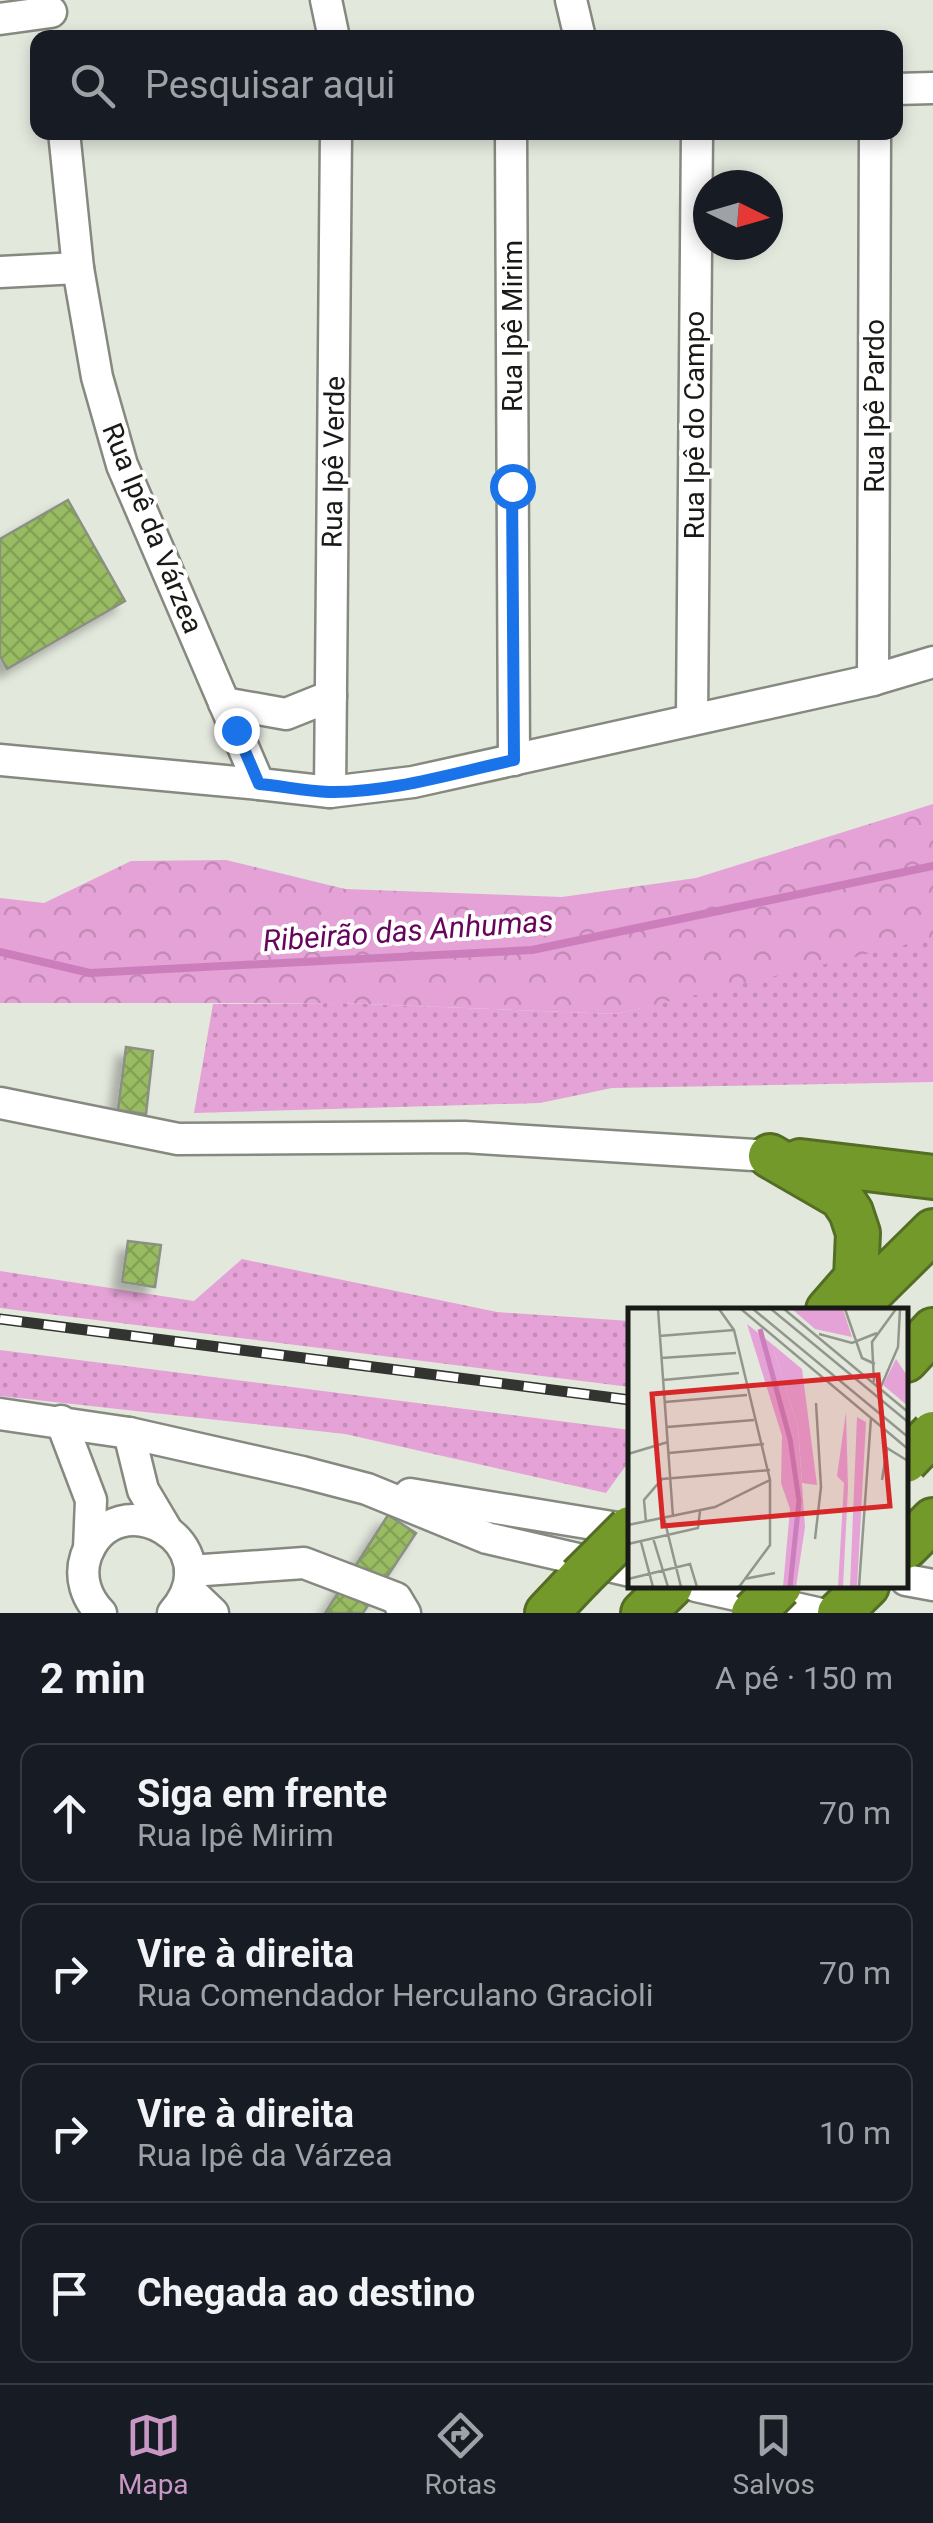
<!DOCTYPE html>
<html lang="pt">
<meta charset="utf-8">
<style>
body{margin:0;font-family:Roboto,sans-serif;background:#20242c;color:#f1f3f6}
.compass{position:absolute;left:693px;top:170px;width:90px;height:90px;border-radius:50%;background:#171b24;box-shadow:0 5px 15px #0003;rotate:95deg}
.stop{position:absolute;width:30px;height:30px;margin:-22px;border:8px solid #1a73e8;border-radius:50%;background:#fff}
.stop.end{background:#1a73e8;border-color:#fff;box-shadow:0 2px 10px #0008}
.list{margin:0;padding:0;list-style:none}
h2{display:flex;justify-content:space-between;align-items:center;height:130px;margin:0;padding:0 40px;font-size:42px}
h2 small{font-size:32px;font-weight:400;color:#9ea1a6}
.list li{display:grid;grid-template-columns:65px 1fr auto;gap:30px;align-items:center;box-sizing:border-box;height:140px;margin:0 20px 20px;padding:0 20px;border:2px solid #363941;border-radius:20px}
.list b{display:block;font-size:38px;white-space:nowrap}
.list p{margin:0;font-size:32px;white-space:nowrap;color:#9ea1a6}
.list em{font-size:32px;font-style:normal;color:#9ea1a6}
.icon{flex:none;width:55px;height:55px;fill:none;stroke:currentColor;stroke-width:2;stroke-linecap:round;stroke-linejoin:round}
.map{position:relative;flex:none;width:933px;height:1613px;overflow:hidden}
.search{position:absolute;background:#171b24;box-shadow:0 5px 15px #0003;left:30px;right:30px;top:30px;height:110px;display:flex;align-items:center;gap:25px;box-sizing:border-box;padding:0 35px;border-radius:20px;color:#9ea1a6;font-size:38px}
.sheet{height:770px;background:#171b24}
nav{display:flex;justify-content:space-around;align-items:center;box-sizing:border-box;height:140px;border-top:2px solid #363941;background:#171b24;font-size:28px;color:#9ea1a6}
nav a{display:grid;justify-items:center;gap:5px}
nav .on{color:#c898c4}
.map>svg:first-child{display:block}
.grass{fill:url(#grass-dots)}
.forest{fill:url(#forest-crowns)}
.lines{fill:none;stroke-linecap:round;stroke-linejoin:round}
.stream{stroke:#cb7ebb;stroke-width:8}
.building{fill:url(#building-cross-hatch);stroke:#8b9085;stroke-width:2.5;filter:url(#shadow)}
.minor-casing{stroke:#85897f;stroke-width:35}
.highway-casing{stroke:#546d24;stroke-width:48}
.minor{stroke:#fff;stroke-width:30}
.highway{stroke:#74992b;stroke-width:42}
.rail-casing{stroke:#32342f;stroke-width:11}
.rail{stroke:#fff;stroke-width:8;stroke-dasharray:22;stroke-linecap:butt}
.highway-bridge-casing{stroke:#546d24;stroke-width:48;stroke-linecap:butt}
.highway-bridge{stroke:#74992b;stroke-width:42}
.route{stroke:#1a73e8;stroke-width:12}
.labels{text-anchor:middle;stroke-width:8;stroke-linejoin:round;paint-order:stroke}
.street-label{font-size:28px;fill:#181a16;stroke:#fff}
.water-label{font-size:30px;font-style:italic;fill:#67045b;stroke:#fff}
.inset-river{fill:none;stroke:#cb7ebb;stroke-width:5}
.inset-road{fill:none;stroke:#92968d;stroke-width:2.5}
.view{fill:#d62828;fill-opacity:0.15;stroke:#d62828;stroke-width:5}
.inset-edge{fill:none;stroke:#181a16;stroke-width:5}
</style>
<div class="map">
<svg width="933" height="1613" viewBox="0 0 933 1613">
<defs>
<pattern id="grass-dots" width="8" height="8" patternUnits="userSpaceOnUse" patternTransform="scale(2.5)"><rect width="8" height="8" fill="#e5a2d6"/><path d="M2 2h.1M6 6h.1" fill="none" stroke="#c48bb7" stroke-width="1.8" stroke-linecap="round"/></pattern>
<pattern id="forest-crowns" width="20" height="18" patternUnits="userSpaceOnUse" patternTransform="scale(2.5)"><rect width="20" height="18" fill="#e5a2d6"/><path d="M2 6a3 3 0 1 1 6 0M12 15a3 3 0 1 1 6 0" fill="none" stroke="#c48bb7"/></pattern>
<pattern id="building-cross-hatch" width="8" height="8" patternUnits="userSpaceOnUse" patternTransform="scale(2.5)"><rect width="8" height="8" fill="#99bc62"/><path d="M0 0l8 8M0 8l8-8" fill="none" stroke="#83a154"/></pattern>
<filter id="shadow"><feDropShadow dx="-9" dy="9" stdDeviation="5" flood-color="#0004"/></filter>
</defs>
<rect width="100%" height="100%" fill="#e3e8dd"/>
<g class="grass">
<path d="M 933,936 L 933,1082 L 612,1088 L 540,1103 L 194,1113 L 213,1004 L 340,1003 L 616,1014 Z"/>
<path d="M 242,1259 L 497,1312 L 630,1321 L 630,1387 L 0,1308 L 0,1271 L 194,1301 Z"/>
<path d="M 0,1350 L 630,1430 L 630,1460 L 606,1493 L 345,1434 L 0,1396 Z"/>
</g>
<path class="forest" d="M 933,804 L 933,938 L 616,1014 L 340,1003 L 0,1003 L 0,898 L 44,903 L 131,861 L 226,860 L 345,889 L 562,897 L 696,878 Z"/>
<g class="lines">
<path class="stream" d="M 0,952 L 90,973 L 532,950 L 933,866"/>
</g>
<g class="building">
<path d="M 68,500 L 125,601 L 7,669 L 0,656 L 0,539 Z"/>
<path d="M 126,1047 L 153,1051 L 146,1114 L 118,1110 Z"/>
<path d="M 128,1241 L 161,1245 L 155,1287 L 122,1282 Z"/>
<path d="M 388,1515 L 416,1533 L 363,1613 L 325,1613 Z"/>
</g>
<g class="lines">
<defs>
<g id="minor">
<path d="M 326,0 L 334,38"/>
<path d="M 571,0 L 580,38"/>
<path d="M 0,19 L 51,12"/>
<path d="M 896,89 L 933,88"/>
<path d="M 64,132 L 78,268 L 97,377 L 122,465 L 259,784 L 330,792 L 413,782 L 873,680 L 933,662"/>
<path d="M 511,132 L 514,760"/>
<path d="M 0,272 L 78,268"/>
<path d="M 873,680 L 875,132"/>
<path d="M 224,703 L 286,714 L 331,696"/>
<path d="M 692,717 L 697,132"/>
<path d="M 0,760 L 259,784"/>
<path d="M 330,792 L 336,132"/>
<path d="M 0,1103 L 178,1139 L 464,1137 L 770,1156"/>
<path d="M 0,1414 L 129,1433 L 302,1472 L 367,1489 L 487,1538 L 630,1571"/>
<path d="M 61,1421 L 91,1500 L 89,1549"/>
<path d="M 129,1433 L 143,1490 L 165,1527"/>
<path d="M 410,1494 L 630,1530"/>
<path d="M 190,1571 L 304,1563 L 396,1598 L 405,1613"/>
<path d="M 906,1580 L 933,1585"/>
<path d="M 696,1586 L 817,1613"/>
<path d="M 188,1589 L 213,1613"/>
<path d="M 101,1613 C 86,1598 79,1577 86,1556 C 115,1477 234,1543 173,1613"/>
</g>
<g id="highway">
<path d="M 770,1156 L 841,1197 L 851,1212 L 858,1233 L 856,1278 L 828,1310"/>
<path d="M 800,1161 L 933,1177"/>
<path d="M 853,1310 L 933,1231"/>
<path d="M 906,1360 L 933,1330"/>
<path d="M 906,1547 L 933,1520"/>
<path d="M 547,1613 L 580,1578"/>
<path d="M 643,1613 L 671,1586"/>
<path d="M 839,1613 L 867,1586"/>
</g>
</defs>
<use href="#minor" class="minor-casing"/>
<use href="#highway" class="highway-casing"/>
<use href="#minor" class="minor"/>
<use href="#highway" class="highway"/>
<defs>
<g id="rail">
<path d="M 0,1319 L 630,1400"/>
<path d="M 906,1435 L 933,1439"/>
</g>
</defs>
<use href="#rail" class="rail-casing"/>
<use href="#rail" class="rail"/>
<defs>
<g id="highway-bridge">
<path d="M 906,1461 L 933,1433"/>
<path d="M 580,1578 L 630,1528"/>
<path d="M 753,1613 L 780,1586"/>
</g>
</defs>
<use href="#highway-bridge" class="highway-bridge-casing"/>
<use href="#highway-bridge" class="highway-bridge"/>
</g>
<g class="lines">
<path class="route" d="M 236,730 L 259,784 C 282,786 305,791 329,792 C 390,793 454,773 514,760 L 512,486"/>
</g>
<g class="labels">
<g class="street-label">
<text transform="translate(512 326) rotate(-90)" y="10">Rua Ipê Mirim</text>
<text transform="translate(874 406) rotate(-90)" y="10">Rua Ipê Pardo</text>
<text transform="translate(694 425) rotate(-90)" y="10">Rua Ipê do Campo</text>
<text transform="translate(333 462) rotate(-89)" y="10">Rua Ipê Verde</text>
<text transform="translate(153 528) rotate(68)" y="10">Rua Ipê da Várzea</text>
</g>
<g class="water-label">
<text transform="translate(408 931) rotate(-4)" y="10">Ribeirão das Anhumas</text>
</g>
</g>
<g transform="translate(628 1308)">
<rect width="280" height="280" fill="#e3e8dd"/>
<path d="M 164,1 L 215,1 L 224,29 L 187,21 ZM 144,36 L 174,61 L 189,177 L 174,175 L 170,119 ZM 268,51 L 280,69 L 280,98 L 255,77 ZM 218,104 L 220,180 L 215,279 L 210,279 L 216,175 L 209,168 ZM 229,109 L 238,114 L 229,279 L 222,279 Z" fill="#e5a2d6"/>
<path d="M 119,16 L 144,36 L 170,119 L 177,219 L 168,279 L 155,279 L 162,201 L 153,175 L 154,128 Z" fill="#e5a2d6"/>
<path class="inset-river" d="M 132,21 L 162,131 L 171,193 L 162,279"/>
<path class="inset-road" d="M 30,1 L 45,209M 113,1 L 280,141M 125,1 L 280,129M 143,1 L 280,114M 156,1 L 280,104M 217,1 L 234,50 L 247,56M 191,26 L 224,35 L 249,25M 31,28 L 106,22M 33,50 L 108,45M 35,72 L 111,65M 246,74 L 244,34 L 268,1M 252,81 L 270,39 L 272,1M 37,94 L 119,87M 39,119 L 126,112M 41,145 L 136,136M 0,146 L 40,134M 254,172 L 259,140 L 280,153M 36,210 L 53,279M 18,214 L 16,192 L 34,171 L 142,162M 0,217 L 87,199 L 142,172 L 106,22 L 91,1M 25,230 L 40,279M 187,231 L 193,179 L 188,95M 13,234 L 25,279M 0,236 L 70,220 L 72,203M 0,271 L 62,256 L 69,279M 116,271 L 147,265M 111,279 L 142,237 L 142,172M 231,279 L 243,110"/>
<path class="view" d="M 250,67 L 262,198 L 35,218 L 24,86 Z"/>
<rect width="280" height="280" class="inset-edge"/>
</g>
</svg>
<svg class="compass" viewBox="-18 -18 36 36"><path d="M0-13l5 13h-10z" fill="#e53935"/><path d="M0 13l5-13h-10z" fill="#9ea1a6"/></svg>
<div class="stop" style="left:512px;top:486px"></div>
<div class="stop end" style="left:236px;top:730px"></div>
<div class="search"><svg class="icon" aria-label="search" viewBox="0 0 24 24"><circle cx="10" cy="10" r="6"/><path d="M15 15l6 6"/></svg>Pesquisar aqui</div>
</div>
<section class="sheet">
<h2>2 min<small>A pé · 150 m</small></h2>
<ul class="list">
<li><svg class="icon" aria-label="ahead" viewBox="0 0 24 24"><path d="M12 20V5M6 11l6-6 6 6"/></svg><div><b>Siga em frente</b><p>Rua Ipê Mirim</p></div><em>70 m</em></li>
<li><svg class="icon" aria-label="right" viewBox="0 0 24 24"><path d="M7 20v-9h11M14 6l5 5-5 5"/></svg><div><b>Vire à direita</b><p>Rua Comendador Herculano Gracioli</p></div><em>70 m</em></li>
<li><svg class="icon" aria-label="right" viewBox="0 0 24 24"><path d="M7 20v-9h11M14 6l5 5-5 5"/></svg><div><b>Vire à direita</b><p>Rua Ipê da Várzea</p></div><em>10 m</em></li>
<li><svg class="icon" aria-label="arrive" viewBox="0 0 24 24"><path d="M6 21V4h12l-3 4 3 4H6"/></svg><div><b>Chegada ao destino</b></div></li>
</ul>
</section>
<nav>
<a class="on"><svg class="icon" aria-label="map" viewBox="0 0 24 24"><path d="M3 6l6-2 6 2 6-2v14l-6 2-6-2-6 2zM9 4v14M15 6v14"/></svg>Mapa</a>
<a><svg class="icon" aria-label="directions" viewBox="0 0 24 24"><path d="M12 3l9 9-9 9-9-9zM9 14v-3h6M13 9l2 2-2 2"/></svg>Rotas</a>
<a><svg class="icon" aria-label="saved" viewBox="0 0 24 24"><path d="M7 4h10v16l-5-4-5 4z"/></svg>Salvos</a>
</nav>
